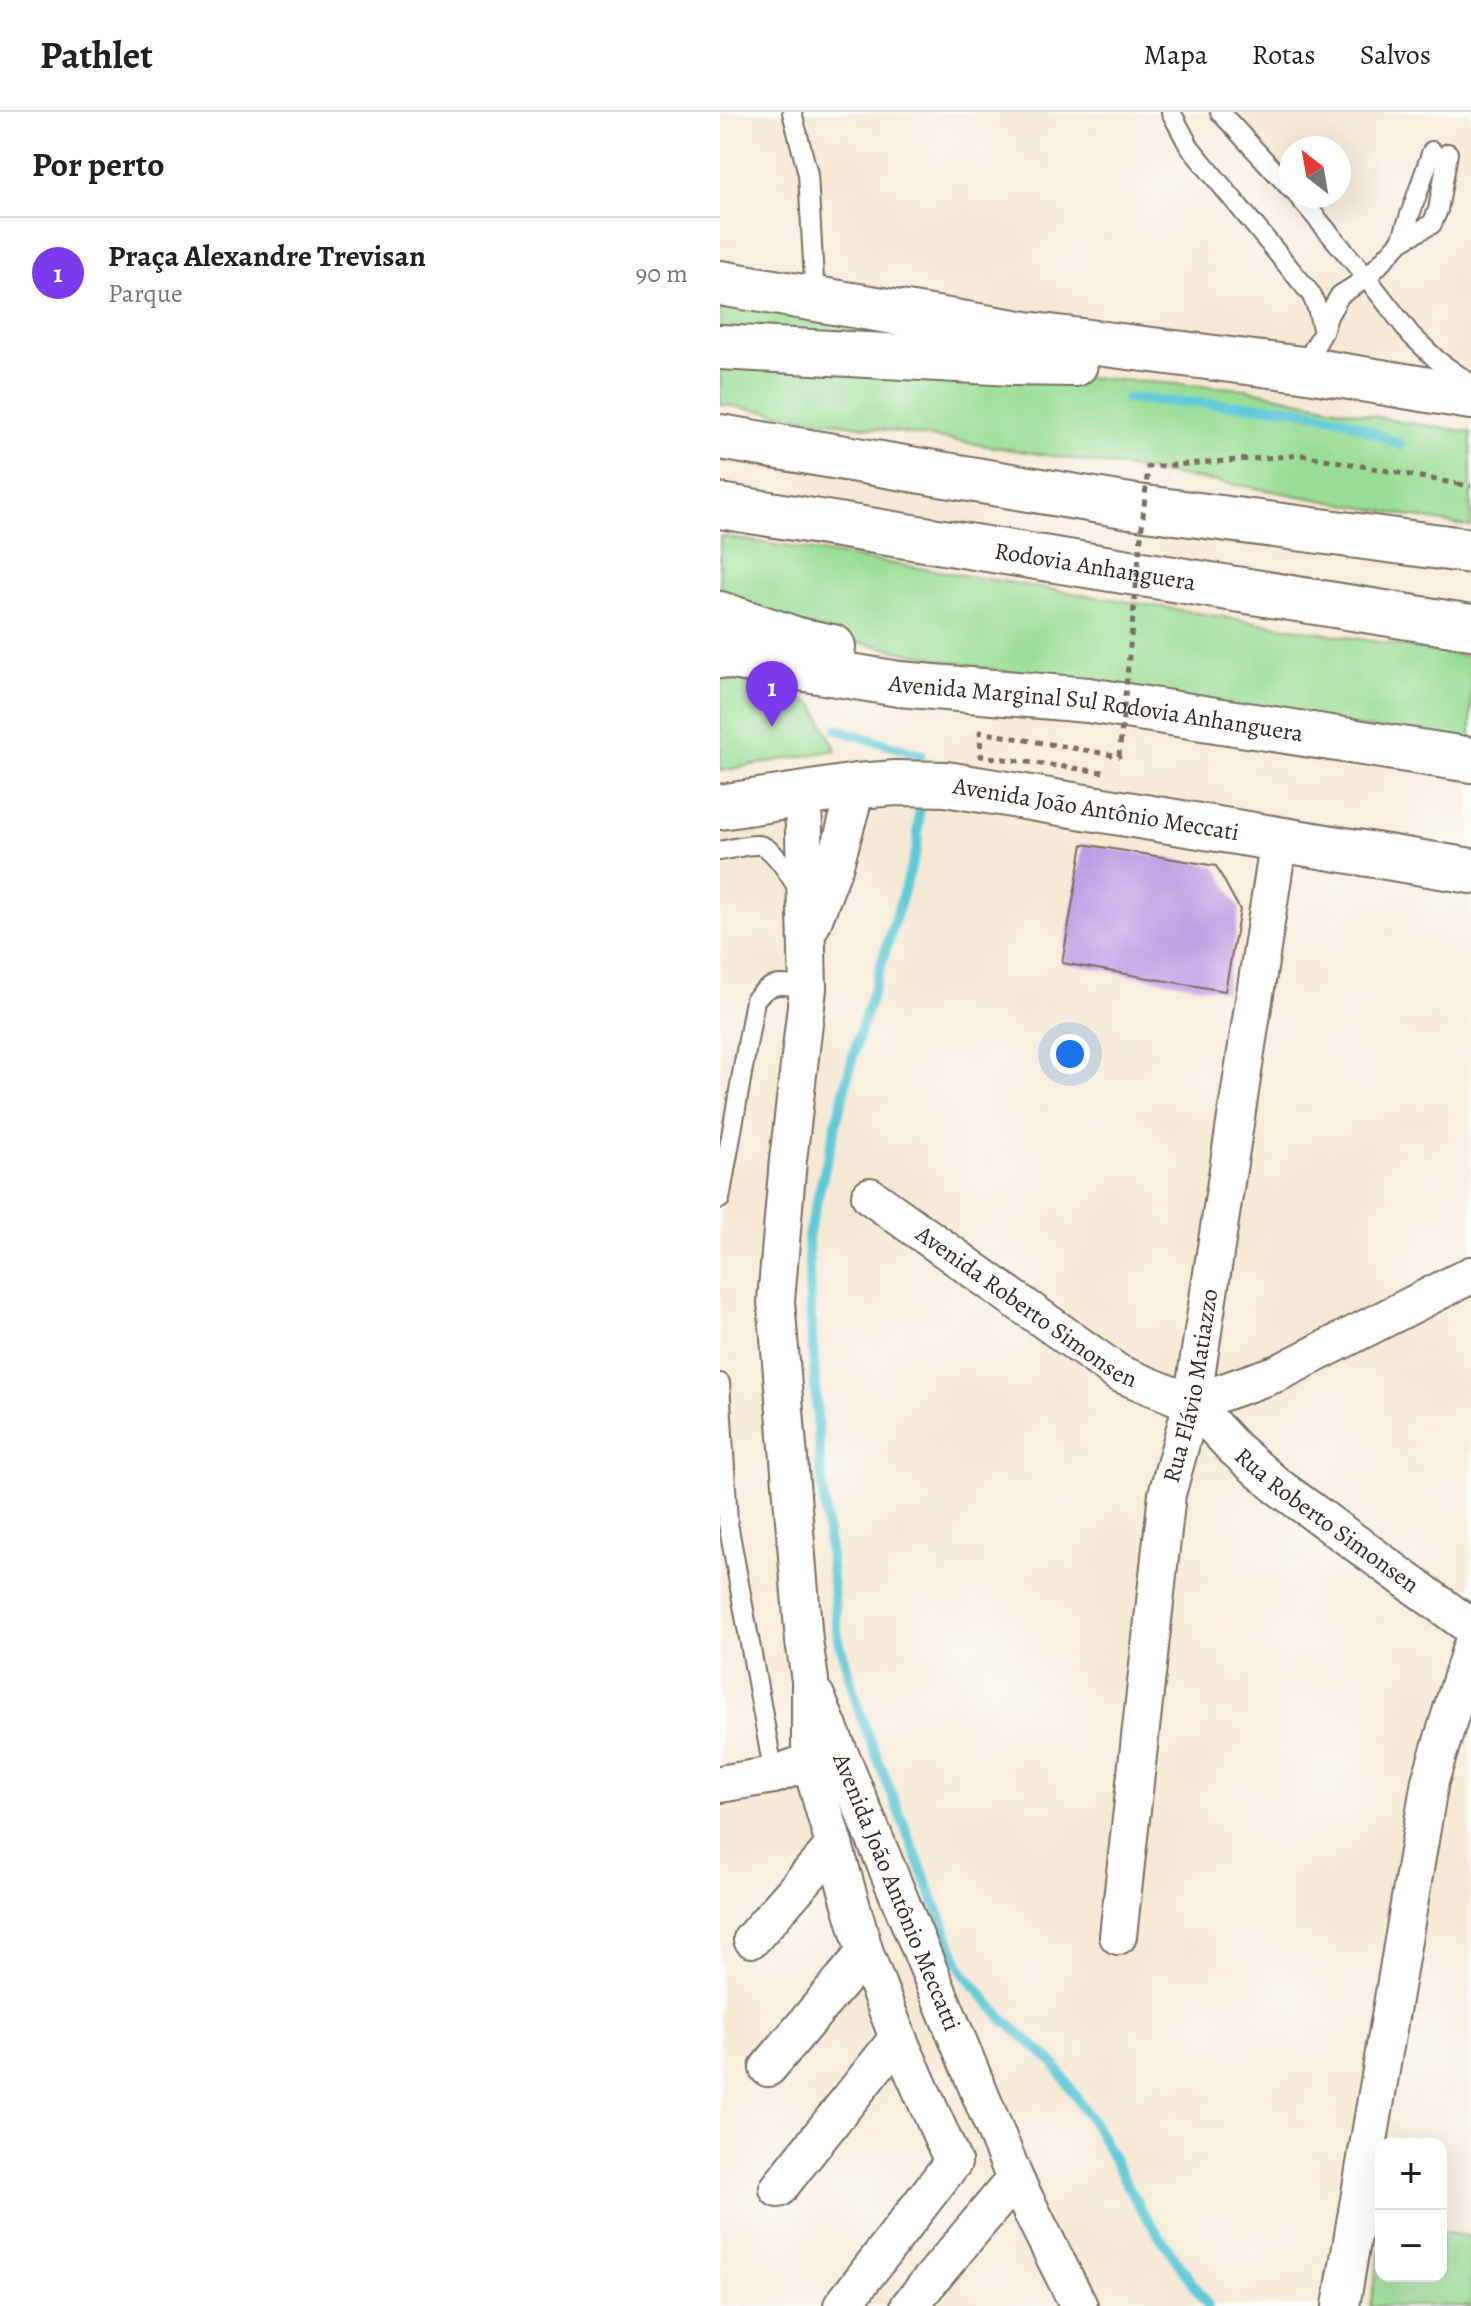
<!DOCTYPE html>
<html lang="pt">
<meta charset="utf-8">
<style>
body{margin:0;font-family:Alegreya,serif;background:#f2f2f2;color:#202124}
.controls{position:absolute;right:24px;bottom:24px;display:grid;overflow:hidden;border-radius:16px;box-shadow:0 8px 32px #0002}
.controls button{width:72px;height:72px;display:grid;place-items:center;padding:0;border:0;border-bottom:2px solid #e0e0e0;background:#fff;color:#202124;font:40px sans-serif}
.compass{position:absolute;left:559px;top:24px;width:72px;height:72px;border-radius:50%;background:#fff;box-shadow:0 8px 32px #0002;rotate:329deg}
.you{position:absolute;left:350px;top:942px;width:28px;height:28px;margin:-20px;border:6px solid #fff;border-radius:50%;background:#1a73e8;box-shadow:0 0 0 12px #1a73e833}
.badge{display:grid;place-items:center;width:52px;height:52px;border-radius:50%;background:#7c3aed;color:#fff;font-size:26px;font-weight:700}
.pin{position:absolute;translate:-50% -66px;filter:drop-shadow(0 2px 4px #0008)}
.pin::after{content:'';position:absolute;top:42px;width:28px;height:24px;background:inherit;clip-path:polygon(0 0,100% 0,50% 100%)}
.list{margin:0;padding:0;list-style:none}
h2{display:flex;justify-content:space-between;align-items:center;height:104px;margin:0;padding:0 32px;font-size:34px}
h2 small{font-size:26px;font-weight:400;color:#757577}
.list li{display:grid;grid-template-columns:52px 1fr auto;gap:24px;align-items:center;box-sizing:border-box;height:112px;padding:0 32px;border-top:2px solid #e0e0e0}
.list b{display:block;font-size:30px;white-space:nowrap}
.list p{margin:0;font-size:26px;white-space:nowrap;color:#757577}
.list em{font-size:26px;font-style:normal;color:#757577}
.map{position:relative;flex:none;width:751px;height:2194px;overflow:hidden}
header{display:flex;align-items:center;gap:48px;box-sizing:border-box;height:112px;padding:0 40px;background:#fff;border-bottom:2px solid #e0e0e0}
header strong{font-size:38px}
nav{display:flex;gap:44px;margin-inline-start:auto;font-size:28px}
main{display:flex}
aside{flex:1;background:#fff}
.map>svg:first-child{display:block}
.green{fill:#9ade96;stroke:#6a845a;stroke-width:2}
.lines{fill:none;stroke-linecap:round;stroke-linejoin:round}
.stream{stroke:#5ec9d8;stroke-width:10}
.building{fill:#bd9be5}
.lane-casing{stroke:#7c6d5e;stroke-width:22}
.street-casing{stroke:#7c6d5e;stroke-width:40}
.secondary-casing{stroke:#7c6d5e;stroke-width:48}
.highway-casing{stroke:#7c6d5e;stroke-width:48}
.path{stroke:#7c6d5e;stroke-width:5;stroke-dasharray:6 6;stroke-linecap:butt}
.lane{stroke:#fff;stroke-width:18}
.street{stroke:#fff;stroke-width:36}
.secondary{stroke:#fff;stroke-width:44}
.highway{stroke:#fff;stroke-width:44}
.path-bridge{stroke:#7c6d5e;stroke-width:5;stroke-dasharray:6 6;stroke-linecap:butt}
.labels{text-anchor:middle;stroke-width:6;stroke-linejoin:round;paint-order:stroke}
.street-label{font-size:24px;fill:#3b2a1e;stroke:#fdfcf7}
</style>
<header>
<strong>Pathlet</strong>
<nav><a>Mapa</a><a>Rotas</a><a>Salvos</a></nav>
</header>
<main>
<aside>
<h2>Por perto<small></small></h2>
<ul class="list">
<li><span class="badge">1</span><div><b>Praça Alexandre Trevisan</b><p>Parque</p></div><em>90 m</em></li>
</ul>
</aside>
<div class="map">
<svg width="751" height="2194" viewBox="0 0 751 2194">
<rect width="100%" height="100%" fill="#fdfcf7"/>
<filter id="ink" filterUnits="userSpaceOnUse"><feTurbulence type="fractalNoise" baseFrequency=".0125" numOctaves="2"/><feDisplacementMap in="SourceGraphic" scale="16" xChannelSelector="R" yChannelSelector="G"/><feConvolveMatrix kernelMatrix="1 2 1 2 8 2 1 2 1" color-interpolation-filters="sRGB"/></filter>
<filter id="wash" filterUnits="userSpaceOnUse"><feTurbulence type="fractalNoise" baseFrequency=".006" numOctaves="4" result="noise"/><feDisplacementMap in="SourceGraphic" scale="32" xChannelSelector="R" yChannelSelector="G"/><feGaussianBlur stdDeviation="1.8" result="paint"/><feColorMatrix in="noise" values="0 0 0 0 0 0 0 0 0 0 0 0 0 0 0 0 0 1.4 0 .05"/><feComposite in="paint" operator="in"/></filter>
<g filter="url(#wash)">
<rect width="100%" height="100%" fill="#f6e9d4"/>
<g class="green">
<path d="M 0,186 L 173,221 L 160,230 L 0,222 Z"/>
<path d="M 0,251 L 344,264 L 526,277 L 682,310 L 751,320 L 751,415 L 530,375 L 0,292 Z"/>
<path d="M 0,424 L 751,545 L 751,632 L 340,569 L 232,550 L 138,530 L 0,488 Z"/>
<path d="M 0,565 L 33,571 L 94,592 L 116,638 L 0,659 Z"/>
<path d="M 721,2120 L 751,2125 L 751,2194 L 650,2194 L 661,2133 L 661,2164 L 721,2164 Z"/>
</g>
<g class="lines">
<g class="stream">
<path d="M 407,287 L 569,296 L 623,307 L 681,333"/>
<path d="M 117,617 L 201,643"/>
<path d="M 199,701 L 197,736 L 133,944 L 88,1124 L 90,1192 L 100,1350 L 118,1524 L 140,1602 L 242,1859 L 283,1907 L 334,1951 L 375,2014 L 419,2094 L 488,2194"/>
</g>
</g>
<g id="blocks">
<path class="building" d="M 363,732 L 496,754 L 520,798 L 505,879 L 342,851 Z"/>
</g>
</g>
<g filter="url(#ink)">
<use href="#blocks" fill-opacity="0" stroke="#7c6d5e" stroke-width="2"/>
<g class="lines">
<defs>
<g id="lane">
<path d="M 72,0 L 88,62 L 95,186"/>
<path d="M 451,0 L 469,34 L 591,182 L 597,196 L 603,220"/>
<path d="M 500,0 L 571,77"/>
<path d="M 578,84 L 647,166 L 681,129 L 712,39"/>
<path d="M 681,129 L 712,112 L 718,98 L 728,41"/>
<path d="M 582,257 L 603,220 L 608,204 L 620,183 L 647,166 L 691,223 L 717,248 L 751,272"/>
<path d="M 0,739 C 12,737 27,732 39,733 C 55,735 72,768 81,781"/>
<path d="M 0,1087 L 35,888 C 50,868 66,872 88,877"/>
<path d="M 0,1271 L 8,1411 L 54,1663"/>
</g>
<g id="street">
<path d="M 83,682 L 88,877 L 68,1048 L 56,1189 L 84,1529 L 90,1568 L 90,1649 L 145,1841 L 178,1926 L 233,2050"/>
<path d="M 92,812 L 115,752 L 137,674"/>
<path id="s1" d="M 150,1084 L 398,1261 L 472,1291 L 514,1336 L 556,1373 L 751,1515"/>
<path d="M 472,1291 L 558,1261 L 751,1163"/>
<path id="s2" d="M 96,1584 L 295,2067 L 359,2194"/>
<path d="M 0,1672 L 54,1663 L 90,1649"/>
<path id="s3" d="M 398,1824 L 447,1382 L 472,1291 L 559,726"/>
<path d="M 32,1827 L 114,1734"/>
<path d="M 48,1956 L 145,1841"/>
<path d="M 58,2077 L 178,1926"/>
<path d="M 122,2194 L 233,2050"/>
<path d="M 189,2194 L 295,2067"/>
<path d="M 621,2194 L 710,1669 L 751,1535"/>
</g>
<g id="secondary">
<path id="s4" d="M 0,695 L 137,674 L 176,671 L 226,672 L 751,759"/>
</g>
<g id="highway">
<path d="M 0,171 L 306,222 L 582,257 L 751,285"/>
<path d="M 0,235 L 292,251 L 355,252"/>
<path d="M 0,325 L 410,394 L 751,439"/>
<path id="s5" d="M 0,394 L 751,515"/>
<path d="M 0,502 L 78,528 L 113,535"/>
<path id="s6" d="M 0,543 L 179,572 L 368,588 L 751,648"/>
</g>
</defs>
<use href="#lane" class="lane-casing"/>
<use href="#street" class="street-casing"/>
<use href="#secondary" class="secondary-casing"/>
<use href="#highway" class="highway-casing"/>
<path class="path" d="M 738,372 L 751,374"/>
<use href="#lane" class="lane"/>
<use href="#street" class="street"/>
<use href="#secondary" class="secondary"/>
<use href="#highway" class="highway"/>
<path class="path-bridge" d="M 383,660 L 261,644 L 260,620 L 399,644 L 428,355 L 583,343 L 738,372"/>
</g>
</g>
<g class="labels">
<g class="street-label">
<text dy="8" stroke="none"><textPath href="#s5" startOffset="380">Rodovia Anhanguera</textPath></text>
<text dy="8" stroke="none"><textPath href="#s6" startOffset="380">Avenida Marginal Sul Rodovia Anhanguera</textPath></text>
<text dy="8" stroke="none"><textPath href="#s4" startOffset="380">Avenida João Antônio Meccati</textPath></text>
<text dy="8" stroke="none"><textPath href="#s1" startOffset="192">Avenida Roberto Simonsen</textPath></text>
<text dy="8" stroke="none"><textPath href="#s3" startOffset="556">Rua Flávio Matiazzo</textPath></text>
<text dy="8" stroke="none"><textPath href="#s1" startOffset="564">Rua Roberto Simonsen</textPath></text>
<text dy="8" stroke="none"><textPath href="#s2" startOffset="212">Avenida João Antônio Meccatti</textPath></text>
</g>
</g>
</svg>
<div class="controls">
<button>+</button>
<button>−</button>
</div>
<svg class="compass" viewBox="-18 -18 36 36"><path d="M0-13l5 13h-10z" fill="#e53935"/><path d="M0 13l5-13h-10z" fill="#757577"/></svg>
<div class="you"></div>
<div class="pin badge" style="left:52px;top:615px">1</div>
</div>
</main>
